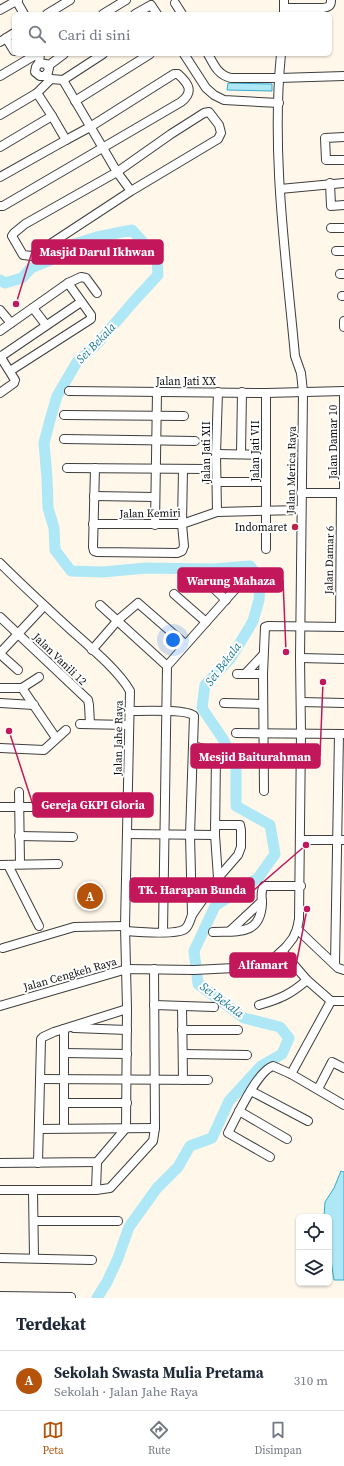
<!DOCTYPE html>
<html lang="id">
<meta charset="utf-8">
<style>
body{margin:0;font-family:"Source Serif 4",serif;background:#f6f6f7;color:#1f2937}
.controls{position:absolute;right:12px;bottom:12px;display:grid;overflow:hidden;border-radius:6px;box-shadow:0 1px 3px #0004}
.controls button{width:36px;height:36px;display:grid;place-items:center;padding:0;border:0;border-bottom:1px solid #e0e1e3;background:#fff;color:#1f2937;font:20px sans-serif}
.you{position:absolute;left:173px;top:640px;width:14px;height:14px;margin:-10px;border:3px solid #fff;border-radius:50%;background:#1a73e8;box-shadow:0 0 0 6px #1a73e833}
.badge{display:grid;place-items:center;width:26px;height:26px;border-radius:50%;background:#b45309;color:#fff;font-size:13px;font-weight:700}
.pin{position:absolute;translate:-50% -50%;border:2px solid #fff;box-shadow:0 1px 4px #0006}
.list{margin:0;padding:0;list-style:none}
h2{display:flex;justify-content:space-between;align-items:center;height:52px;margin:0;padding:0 16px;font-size:17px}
h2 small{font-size:13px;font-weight:400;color:#747a83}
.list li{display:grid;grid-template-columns:26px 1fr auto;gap:12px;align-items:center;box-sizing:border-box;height:60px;padding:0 16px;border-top:1px solid #e0e1e3}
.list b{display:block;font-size:15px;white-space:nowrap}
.list p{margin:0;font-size:13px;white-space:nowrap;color:#747a83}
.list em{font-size:13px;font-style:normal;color:#747a83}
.icon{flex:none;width:22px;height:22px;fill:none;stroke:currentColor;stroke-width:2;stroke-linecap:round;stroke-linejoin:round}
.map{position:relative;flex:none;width:344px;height:1298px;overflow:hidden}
.search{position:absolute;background:#fff;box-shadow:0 1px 3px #0004;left:12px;right:12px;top:12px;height:44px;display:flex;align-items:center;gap:10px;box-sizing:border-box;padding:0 14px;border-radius:6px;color:#747a83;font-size:15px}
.sheet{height:112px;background:#fff}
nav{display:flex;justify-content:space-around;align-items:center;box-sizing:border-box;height:56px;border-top:1px solid #e0e1e3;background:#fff;font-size:11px;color:#747a83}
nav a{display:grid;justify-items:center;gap:2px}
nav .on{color:#b45309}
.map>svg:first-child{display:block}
.water{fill:#aee7f5;stroke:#36aacb}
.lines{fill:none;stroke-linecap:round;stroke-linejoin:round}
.river{stroke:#aee7f5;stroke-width:11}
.minor-casing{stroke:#3e3e3e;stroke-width:10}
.minor{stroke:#fff;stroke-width:8}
.poi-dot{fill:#b82546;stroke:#fff;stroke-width:1.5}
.labels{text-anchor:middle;stroke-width:4;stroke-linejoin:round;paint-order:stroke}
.street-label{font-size:11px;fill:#0b0b0b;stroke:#fff}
.poi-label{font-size:11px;fill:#0b0b0b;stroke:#fff;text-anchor:end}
.water-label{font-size:12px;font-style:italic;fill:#17779a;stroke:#fff}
.leader{fill:none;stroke:#c2185b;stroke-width:1.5}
.callout-dot{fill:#c2185b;stroke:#fff;stroke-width:1.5}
.callout{fill:#c2185b;stroke:#c2185b;stroke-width:1.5}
.callout-label{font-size:12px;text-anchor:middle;font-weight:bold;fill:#fff}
</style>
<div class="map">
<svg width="344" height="1298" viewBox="0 0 344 1298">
<rect width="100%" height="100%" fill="#fff7e9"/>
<g class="water">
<path d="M 228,83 L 272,84 L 272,91 L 227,90 Z"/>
<path d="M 341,1171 L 344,1172 L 344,1280 L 334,1280 L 329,1248 L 329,1217 L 324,1217 L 325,1202 L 334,1188 Z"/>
</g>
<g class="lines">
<path class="river" d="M 0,280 L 5,283 L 22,278 L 31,268 L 51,260 L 71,245 L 97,237 L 132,230 L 142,241 L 157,259 L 158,275 L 134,301 L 98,343 L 77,362 L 57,396 L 50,420 L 44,443 L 47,478 L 48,508 L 54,528 L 55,550 L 71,571 L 103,572 L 146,568 L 213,569 L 250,566 L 260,579 L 259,600 L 253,621 L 231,658 L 205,685 L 202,708 L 223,739 L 236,766 L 236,806 L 270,825 L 275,854 L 258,878 L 215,906 L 194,951 L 198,984 L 244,1018 L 280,1027 L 289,1038 L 282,1054 L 261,1066 L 229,1101 L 212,1138 L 190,1146 L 178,1167 L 157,1188 L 129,1227 L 118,1258 L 107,1282 L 97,1298"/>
<defs>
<g id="minor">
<path d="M 16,0 L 24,14"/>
<path d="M 175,3 L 182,14"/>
<path d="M 284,8 L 323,8 C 329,7 331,6 331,0"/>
<path d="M 0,10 L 18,0"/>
<path d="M 47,14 L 70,0"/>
<path d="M 103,14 L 126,0"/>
<path d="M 135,14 L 151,5 L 157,14"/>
<path d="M 284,14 L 284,0"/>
<path d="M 6,38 L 14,51"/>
<path d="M 0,42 L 14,33"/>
<path d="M 184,54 L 206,88 L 214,95 L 224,100 L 279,103"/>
<path d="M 208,54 C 214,65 218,75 231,78 L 279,78 L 344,76"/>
<path d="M 39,63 L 46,64 L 49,68 L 48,72 L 45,76 L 40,76 L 35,72 L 36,67 L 39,63 L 40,54"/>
<path d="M 48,66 L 64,54"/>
<path d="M 46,75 L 51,79 L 63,80 L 117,172 L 131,191 L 218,139 L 221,133 L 219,125 L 209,112 L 204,113 L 171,134 L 117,172 L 25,224 L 14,233 L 12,236 L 23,255 L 32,256 L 131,191"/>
<path d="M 0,76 L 37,54"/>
<path d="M 63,80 L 103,54"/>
<path d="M 75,101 L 150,54"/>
<path d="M 0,115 L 37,93 L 51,79"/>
<path d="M 344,137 L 325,138 L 326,160 L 344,160"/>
<path d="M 0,147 L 52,116 L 37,93"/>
<path d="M 0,177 L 66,140"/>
<path d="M 330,183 L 331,206 L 344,205"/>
<path d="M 280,189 L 344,183"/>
<path d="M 0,206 L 3,206 L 181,102 C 194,92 189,84 178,74 L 174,74 L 90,127 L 66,140 L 52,116"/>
<path d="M 331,228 L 344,228"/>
<path d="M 336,251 L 344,251"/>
<path d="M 340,274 L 344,274"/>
<path d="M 342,296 L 344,296"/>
<path d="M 33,308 L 46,325"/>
<path d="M 0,310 L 11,323"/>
<path d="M 344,321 L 344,327"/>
<path d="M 0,331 L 68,283 L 81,277 L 86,278 L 97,293"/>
<path d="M 0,356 L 15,380 L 14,383 L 0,393"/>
<path d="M 0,357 L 81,302"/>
<path d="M 10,371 L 91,319 L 91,315 L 68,283"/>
<path d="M 69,391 L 266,393 L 344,391"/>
<path d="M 64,415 L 184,416"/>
<path d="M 64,439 L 195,441"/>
<path d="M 216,454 L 266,455"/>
<path d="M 241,454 L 242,392"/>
<path d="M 67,468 L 208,469 L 208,479"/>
<path d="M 95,468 L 93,547 L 94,551 L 97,552 L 177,553 L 182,551 L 184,546 L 182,524 L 183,469"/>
<path d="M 217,482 L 266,482"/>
<path d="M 301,493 L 344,493"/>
<path d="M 344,493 L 344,391"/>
<path d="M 94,496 L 155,497"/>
<path d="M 217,512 L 216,454 L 218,392"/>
<path d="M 93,524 L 182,524 L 217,512 L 301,510"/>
<path d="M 155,525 L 157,392"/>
<path d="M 266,549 L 266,393"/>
<path d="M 0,563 C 23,586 47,608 71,630 C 89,646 119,671 130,691 L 125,926 L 127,1009 L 126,1128 L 97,1162 L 0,1163"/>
<path d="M 205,580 L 226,600"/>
<path d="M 174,594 L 206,622"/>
<path d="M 100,605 L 167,666 L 163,932"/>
<path d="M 0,617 L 88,700 L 89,705 L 90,724"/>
<path d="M 340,627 L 341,493"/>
<path d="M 92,650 L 118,620 L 138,603 L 185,644"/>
<path d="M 0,653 L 44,606"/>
<path d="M 0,654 L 18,670"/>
<path d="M 300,658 L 344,659"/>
<path d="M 167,666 L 238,586"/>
<path d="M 246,673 L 263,655"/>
<path d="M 237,674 L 263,674"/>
<path d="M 39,677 L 22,688 L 56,738"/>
<path d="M 0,688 L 22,688"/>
<path d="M 301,702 L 344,703"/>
<path d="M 0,703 L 34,705"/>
<path d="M 224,703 L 263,704"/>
<path d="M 80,724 L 129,725"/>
<path d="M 236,733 L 343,734"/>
<path d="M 193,746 L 209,750 L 216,755 L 215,835 L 218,878"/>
<path d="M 0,748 L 44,750 L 66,730"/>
<path d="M 264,791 L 263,674 L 265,627 L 268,626 L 344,627"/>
<path d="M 19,792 L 20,864"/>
<path d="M 0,807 L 67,807"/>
<path d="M 127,834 L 215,835"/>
<path d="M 19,836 L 73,837"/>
<path d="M 301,840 L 344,840"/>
<path d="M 0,865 L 58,864"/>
<path d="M 8,865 L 39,926"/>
<path d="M 192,915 L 218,878 L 238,855 L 241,847 L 241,830 L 240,825 L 215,825"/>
<path d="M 297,929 L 338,968 L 344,970"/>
<path d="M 126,931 C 138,932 177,935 185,929 C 189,926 190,920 192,915 L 190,835 L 194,716 C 188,709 141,711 130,711"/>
<path d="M 230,931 L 262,901"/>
<path d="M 213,932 C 237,931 260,936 262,904 C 262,898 260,891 264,886 L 301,886"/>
<path d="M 3,948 L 74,927 L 125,926"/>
<path d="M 282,951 L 307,980 L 331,1001 L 344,1001"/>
<path d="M 335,964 L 339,734"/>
<path d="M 154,1005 L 214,1007"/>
<path d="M 259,1005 C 280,999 291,994 307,980"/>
<path d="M 0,1006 L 127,969 L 194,970 L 254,967 L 264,965 L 272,960 L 286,947 L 293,938 L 297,929 L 299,919 L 301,733 L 300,658 L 303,392 L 301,373 L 295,356 C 286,256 271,155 281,54"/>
<path d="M 182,1006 L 183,1080"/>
<path d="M 74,1028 L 127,1030"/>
<path d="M 182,1030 L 238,1030"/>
<path d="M 64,1053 L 127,1054"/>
<path d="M 183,1054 L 247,1055"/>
<path d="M 291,1074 L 331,1001"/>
<path d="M 40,1079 L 208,1080"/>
<path d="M 318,1089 L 332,1062 L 344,1068"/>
<path d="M 251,1091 L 308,1121"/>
<path d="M 64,1103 L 127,1103"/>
<path d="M 239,1111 L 287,1139"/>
<path d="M 64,1128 L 64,1029"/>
<path d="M 39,1129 L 155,1128"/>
<path d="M 270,1157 L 228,1133 C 236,1118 257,1071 273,1066 L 291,1074 L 344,1105"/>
<path d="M 38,1163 L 41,1039 L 43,1037 L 54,1032 L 127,1009"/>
<path d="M 0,1190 L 96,1190 L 110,1188 L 153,1141 L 155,1128 L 154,969"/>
<path d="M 96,1190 L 97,1162"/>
<path d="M 33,1191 L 34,1258"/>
<path d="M 34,1221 L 118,1221"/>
<path d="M 0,1258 L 92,1260"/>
<path d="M 0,1296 L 71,1297"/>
</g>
</defs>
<use href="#minor" class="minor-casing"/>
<use href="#minor" class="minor"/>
</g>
<circle class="poi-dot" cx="295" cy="527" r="4"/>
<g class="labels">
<g class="street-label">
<text x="186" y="385">Jalan Jati XX</text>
<text transform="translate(333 442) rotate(-90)" y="4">Jalan Damar 10</text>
<text transform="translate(255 451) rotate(-90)" y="4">Jalan Jati VII</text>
<text transform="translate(206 452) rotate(-90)" y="4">Jalan Jati XII</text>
<text transform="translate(291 470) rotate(-89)" y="4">Jalan Merica Raya</text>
<text transform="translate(150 513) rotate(-1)" y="4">Jalan Kemiri</text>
<text transform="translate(329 560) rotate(-89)" y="4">Jalan Damar 6</text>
<text transform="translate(60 659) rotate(44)" y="4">Jalan Vanili 12</text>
<text transform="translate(118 738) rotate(-89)" y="4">Jalan Jahe Raya</text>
<text transform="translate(70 974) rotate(-16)" y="4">Jalan Cengkeh Raya</text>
</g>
<g class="poi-label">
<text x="287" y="531">Indomaret</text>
</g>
<g class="water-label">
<text transform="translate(96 343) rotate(-46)" y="4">Sei Bekala</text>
<text transform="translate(223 664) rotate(-53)" y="4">Sei Bekala</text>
<text transform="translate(222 1000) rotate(36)" y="4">Sei Bekala</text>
</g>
</g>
<path class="leader" d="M16 304L32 252M286 652L283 580M323 682L320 756M9 731L33 805M306 845L254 890M307 909L296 965"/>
<g class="callout-dot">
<circle cx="16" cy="304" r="4"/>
<circle cx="286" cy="652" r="4"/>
<circle cx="323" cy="682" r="4"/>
<circle cx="9" cy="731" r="4"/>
<circle cx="306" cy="845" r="4"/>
<circle cx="307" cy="909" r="4"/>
</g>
<g class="callout">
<rect x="32" y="240" width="131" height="24" rx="4"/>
<rect x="178" y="568" width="105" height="24" rx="4"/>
<rect x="191" y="744" width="129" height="24" rx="4"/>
<rect x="33" y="793" width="120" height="24" rx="4"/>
<rect x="130" y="878" width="124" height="24" rx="4"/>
<rect x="230" y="953" width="66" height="24" rx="4"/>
</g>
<g class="callout-label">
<text x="97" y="256">Masjid Darul Ikhwan</text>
<text x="231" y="585">Warung Mahaza</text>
<text x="255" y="761">Mesjid Baiturahman</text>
<text x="93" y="809">Gereja GKPI Gloria</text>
<text x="192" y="894">TK. Harapan Bunda</text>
<text x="263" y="969">Alfamart</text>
</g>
</svg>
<div class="controls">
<button><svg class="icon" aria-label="locate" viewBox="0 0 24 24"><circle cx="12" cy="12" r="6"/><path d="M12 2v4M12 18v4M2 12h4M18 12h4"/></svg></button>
<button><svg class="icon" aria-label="layers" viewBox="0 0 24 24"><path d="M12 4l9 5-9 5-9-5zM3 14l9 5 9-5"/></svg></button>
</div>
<div class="you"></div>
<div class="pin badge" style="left:90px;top:896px">A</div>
<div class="search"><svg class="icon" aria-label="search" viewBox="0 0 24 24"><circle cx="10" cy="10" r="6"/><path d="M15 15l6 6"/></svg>Cari di sini</div>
</div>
<section class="sheet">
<h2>Terdekat<small></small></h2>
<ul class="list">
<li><span class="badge">A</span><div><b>Sekolah Swasta Mulia Pretama</b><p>Sekolah · Jalan Jahe Raya</p></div><em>310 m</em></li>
</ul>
</section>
<nav>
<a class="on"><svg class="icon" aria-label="map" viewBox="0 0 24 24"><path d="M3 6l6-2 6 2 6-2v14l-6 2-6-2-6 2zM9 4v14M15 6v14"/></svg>Peta</a>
<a><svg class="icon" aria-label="directions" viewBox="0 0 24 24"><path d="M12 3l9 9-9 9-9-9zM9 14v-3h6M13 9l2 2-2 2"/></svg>Rute</a>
<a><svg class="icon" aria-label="saved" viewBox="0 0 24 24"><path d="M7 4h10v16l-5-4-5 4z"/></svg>Disimpan</a>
</nav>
